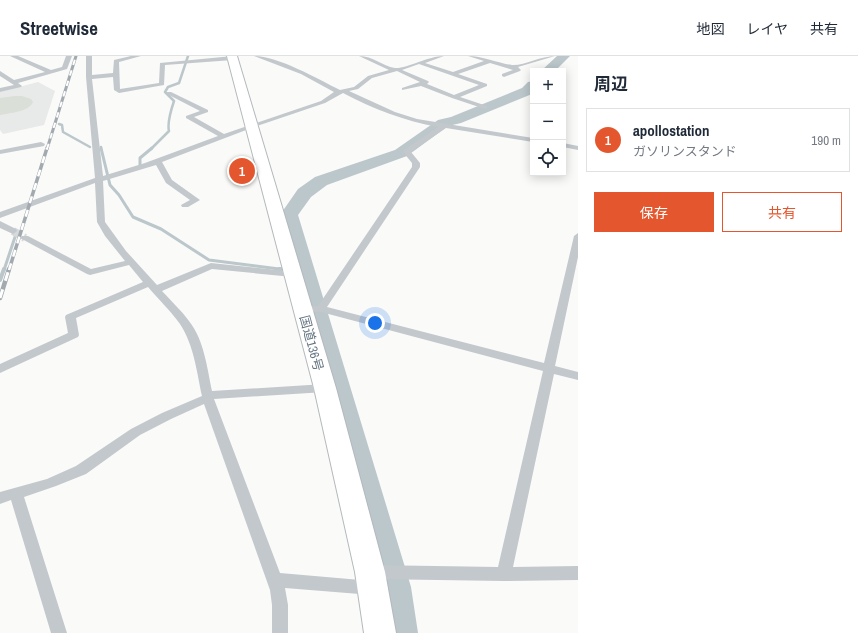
<!DOCTYPE html>
<html lang="ja">
<meta charset="utf-8">
<style>
body{margin:0;font-family:"Archivo Narrow","Noto Sans JP",sans-serif;background:#f2f2f3;color:#1f2937}
.controls{position:absolute;right:12px;top:12px;display:grid;overflow:hidden;border-radius:0px;box-shadow:0 2px 10px #0003}
.controls button{width:36px;height:36px;display:grid;place-items:center;padding:0;border:0;border-bottom:1px solid #e0e1e3;background:#fff;color:#1f2937;font:20px sans-serif}
.you{position:absolute;left:375px;top:267px;width:14px;height:14px;margin:-10px;border:3px solid #fff;border-radius:50%;background:#1a73e8;box-shadow:0 0 0 6px #1a73e833}
.badge{display:grid;place-items:center;width:26px;height:26px;border-radius:50%;background:#e4572e;color:#fff;font-size:13px;font-weight:700}
.pin{position:absolute;translate:-50% -50%;border:2px solid #fff;box-shadow:0 1px 4px #0006}
.list{margin:0;padding:0;list-style:none}
h2{display:flex;justify-content:space-between;align-items:center;height:52px;margin:0;padding:0 16px;font-size:17px}
h2 small{font-size:13px;font-weight:400;color:#747a83}
.list li{display:grid;grid-template-columns:26px 1fr auto;gap:12px;align-items:center;box-sizing:border-box;height:64px;margin:0 8px 8px;padding:0 8px;border:1px solid #e0e1e3;border-radius:0px}
.list b{display:block;font-size:15px;white-space:nowrap}
.list p{margin:0;font-size:13px;white-space:nowrap;color:#747a83}
.list em{font-size:13px;font-style:normal;color:#747a83}
.actions{display:flex;gap:8px;padding:12px 16px}
.actions a{flex:1;padding:9px 0;border:1px solid #e4572e;border-radius:0px;text-align:center;font-size:14px;color:#e4572e}
.actions .main{background:#e4572e;color:#fff}
.icon{flex:none;width:22px;height:22px;fill:none;stroke:currentColor;stroke-width:2;stroke-linecap:round;stroke-linejoin:round}
.map{position:relative;flex:none;width:578px;height:577px;overflow:hidden}
header{display:flex;align-items:center;gap:24px;box-sizing:border-box;height:56px;padding:0 20px;background:#fff;border-bottom:1px solid #e0e1e3}
header strong{font-size:19px}
nav{display:flex;gap:22px;margin-inline-start:auto;font-size:14px}
main{display:flex}
aside{flex:1;background:#fff}
.map>svg:first-child{display:block}
.built{fill:#e8e9e9}
.green{fill:#dadfd7}
.lines{fill:none;stroke-linecap:round;stroke-linejoin:round}
.stream-far2{stroke:#bbc7cb;stroke-width:2.5}
.stream-far1{stroke:#bbc7cb;stroke-width:3}
.stream{stroke:#bbc7cb;stroke-width:4}
.river{fill:#bbc7cb;fill-rule:evenodd}
.street-tunnel{stroke:#d5d9db;stroke-width:8;stroke-dasharray:8 4;stroke-linecap:butt}
.highway-casing{stroke:#b4b9bd;stroke-width:2}
.street{fill:#c3c8cc;fill-rule:evenodd}
.highway{fill:#fff;fill-rule:evenodd}
.rail-far2-casing{stroke:#a2aab0;stroke-width:3}
.rail-far1-casing{stroke:#a2aab0;stroke-width:3.5}
.rail-casing{stroke:#a2aab0;stroke-width:4.5}
.rail-far2{stroke:#fff;stroke-width:2;stroke-dasharray:5.5;stroke-linecap:butt}
.rail-far1{stroke:#fff;stroke-width:2.5;stroke-dasharray:7;stroke-linecap:butt}
.rail{stroke:#fff;stroke-width:3;stroke-dasharray:9;stroke-linecap:butt}
.labels{text-anchor:middle;stroke-width:4;stroke-linejoin:round;paint-order:stroke}
.street-label{font-size:13px;fill:#657683;stroke:#fff}
</style>
<header>
<strong>Streetwise</strong>
<nav><a>地図</a><a>レイヤ</a><a>共有</a></nav>
</header>
<main>
<div class="map">
<svg width="578" height="577" viewBox="0 0 578 577">
<rect width="100%" height="100%" fill="#fafaf8"/>
<path class="built" d="M 38,26 L 55,35 L 44,69 L 3,78 L 0,74 L 0,36 Z"/>
<path class="green" d="M 15,40 L 22,40 L 31,43 L 33,46 C 29,56 9,57 0,59 L 0,42 Z"/>
<g class="lines">
<g class="stream-far2">
<path d="M 59,68 L 62,69 L 63,76 L 90,91"/>
<path d="M 101,91 L 101,93"/>
<path d="M 151,93 L 169,75 C 167,67 171,54 174,45 L 165,36 L 168,31 L 179,27 L 188,0"/>
</g>
<g class="stream-far1">
<path d="M 101,92 L 110,129 L 119,139 L 133,161 L 161,173 L 209,204 L 287,214"/>
<path d="M 140,109 L 140,102 L 152,92"/>
<path d="M 4,214 L 16,178"/>
</g>
<g class="stream">
<path d="M 279,213 L 289,214"/>
<path d="M 295,214 L 304,214"/>
<path d="M 0,224 L 4,213"/>
</g>
<g class="river">
<path d="M 557,0 L 570,0 L 555,15 L 541,15 Z"/>
<path d="M 533,25 L 532,38 L 461,67 L 448,70 L 407,100 L 327,129 L 311,141 L 298,159 L 411,531 L 418,577 L 382,577 L 377,531 L 280,159 L 298,133 L 315,121 L 395,94 L 438,64 L 451,61 L 522,32 L 528,26 Z"/>
</g>
<path class="street-tunnel" d="M 13,175 L 25,182"/>
<defs>
<path id="highway" d="M 227,0 L 237,0 L 336,332 L 385,516 L 396,577 L 364,577 L 355,516 L 314,332 Z"/>
</defs>
<use href="#highway" class="highway-casing"/>
<g class="street">
<path d="M 10,0 L 18,0 L 51,14 L 62,11 L 66,0 L 72,0 L 67,13 L 18,27 L 22,30 L 21,31 L 0,36 L 0,32 L 14,29 L 0,20 L 0,15 L 14,24 L 45,16 Z"/>
<path d="M 86,0 L 92,0 L 92,19 L 113,17 L 114,4 L 131,0 L 141,0 L 119,6 L 120,33 L 159,27 L 160,7 L 233,0 L 236,2 L 233,4 L 165,9 L 164,29 L 119,37 L 114,34 L 113,21 L 92,23 L 103,120 L 145,107 L 218,80 L 186,62 L 186,60 L 200,55 L 167,38 L 167,36 L 171,36 L 208,54 L 208,56 L 194,61 L 224,78 L 321,45 L 334,36 L 301,18 L 254,0 C 278,0 318,23 340,34 L 354,31 L 368,20 L 389,14 L 359,0 C 373,0 382,10 395,12 C 406,13 428,0 444,0 L 425,7 L 453,16 L 484,5 L 468,0 C 483,0 497,7 512,9 C 523,10 541,0 555,0 L 518,11 L 521,14 L 520,15 L 504,21 L 502,20 L 502,18 L 513,14 L 490,7 L 458,18 L 487,28 L 487,30 L 460,41 L 487,50 L 487,52 L 485,53 L 452,42 L 421,30 L 402,34 L 402,32 L 420,26 L 397,15 L 372,22 L 358,33 L 349,35 L 395,56 L 417,63 L 533,82 L 533,86 L 446,72 L 411,96 L 420,107 L 420,111 L 327,251 L 544,307 L 574,180 L 578,177 L 578,201 L 555,310 L 578,316 L 578,324 L 554,318 L 513,511 L 578,510 L 578,524 L 504,525 L 371,523 L 366,521 L 363,516 L 366,511 L 371,509 L 498,511 L 543,315 L 321,256 L 299,255 L 298,253 L 299,251 L 318,250 L 412,111 L 412,107 L 403,96 L 404,94 L 438,71 C 405,65 373,53 343,37 L 325,47 L 254,71 L 162,106 L 172,124 L 200,144 L 188,151 L 182,151 L 181,149 L 190,144 L 166,127 L 156,109 L 103,125 L 105,166 L 126,195 L 157,229 L 211,207 L 296,216 L 298,218 L 293,221 L 212,213 L 162,235 C 171,245 181,254 189,265 C 204,284 207,311 212,335 L 325,328 L 329,329 L 331,332 L 329,335 L 325,336 L 214,343 L 280,517 L 372,525 L 377,527 L 380,532 L 377,537 L 372,539 L 285,532 L 288,549 L 288,577 L 272,577 L 272,549 L 270,534 L 204,348 L 171,363 L 140,379 L 86,418 L 56,430 L 24,441 L 67,577 L 51,577 L 11,444 L 0,448 L 0,436 L 47,423 L 76,410 L 131,373 L 162,357 L 202,340 C 197,317 194,289 180,268 C 171,255 158,243 148,231 L 76,262 L 79,279 L 78,281 L 0,317 L 0,308 L 68,277 L 65,261 L 66,259 L 143,226 L 129,209 L 90,219 L 87,218 L 20,182 L 22,180 L 28,180 L 91,213 L 125,205 L 105,180 L 97,166 L 95,127 L 0,162 L 0,156 L 95,122 L 86,21 ZM 419,8 L 479,29 L 454,39 L 427,28 L 429,26 L 428,25 L 402,14 Z"/>
<path d="M 41,86 L 45,88 L 44,90 L 0,98 L 0,94 Z"/>
<path d="M 563,87 L 578,90 L 578,94 L 563,91 Z"/>
<path d="M 0,165 L 16,173 L 17,175 L 13,178 L 0,172 Z"/>
</g>
<use href="#highway" class="highway"/>
<defs>
<path id="rail-far2" d="M 47,93 L 76,0"/>
<path id="rail-far1" d="M 9,214 L 47,92"/>
<path id="rail" d="M 0,242 L 9,213"/>
</defs>
<use href="#rail-far2" class="rail-far2-casing"/>
<use href="#rail-far1" class="rail-far1-casing"/>
<use href="#rail" class="rail-casing"/>
<use href="#rail-far2" class="rail-far2"/>
<use href="#rail-far1" class="rail-far1"/>
<use href="#rail" class="rail"/>
</g>
<g class="labels">
<g class="street-label">
<text transform="translate(312 287) rotate(75)" y="5">国道136号</text>
</g>
</g>
</svg>
<div class="controls">
<button>+</button>
<button>−</button>
<button><svg class="icon" aria-label="locate" viewBox="0 0 24 24"><circle cx="12" cy="12" r="6"/><path d="M12 2v4M12 18v4M2 12h4M18 12h4"/></svg></button>
</div>
<div class="you"></div>
<div class="pin badge" style="left:242px;top:115px">1</div>
</div>
<aside>
<h2>周辺<small></small></h2>
<ul class="list">
<li><span class="badge">1</span><div><b>apollostation</b><p>ガソリンスタンド</p></div><em>190 m</em></li>
</ul>
<div class="actions"><a class="main">保存</a><a>共有</a></div>
</aside>
</main>
